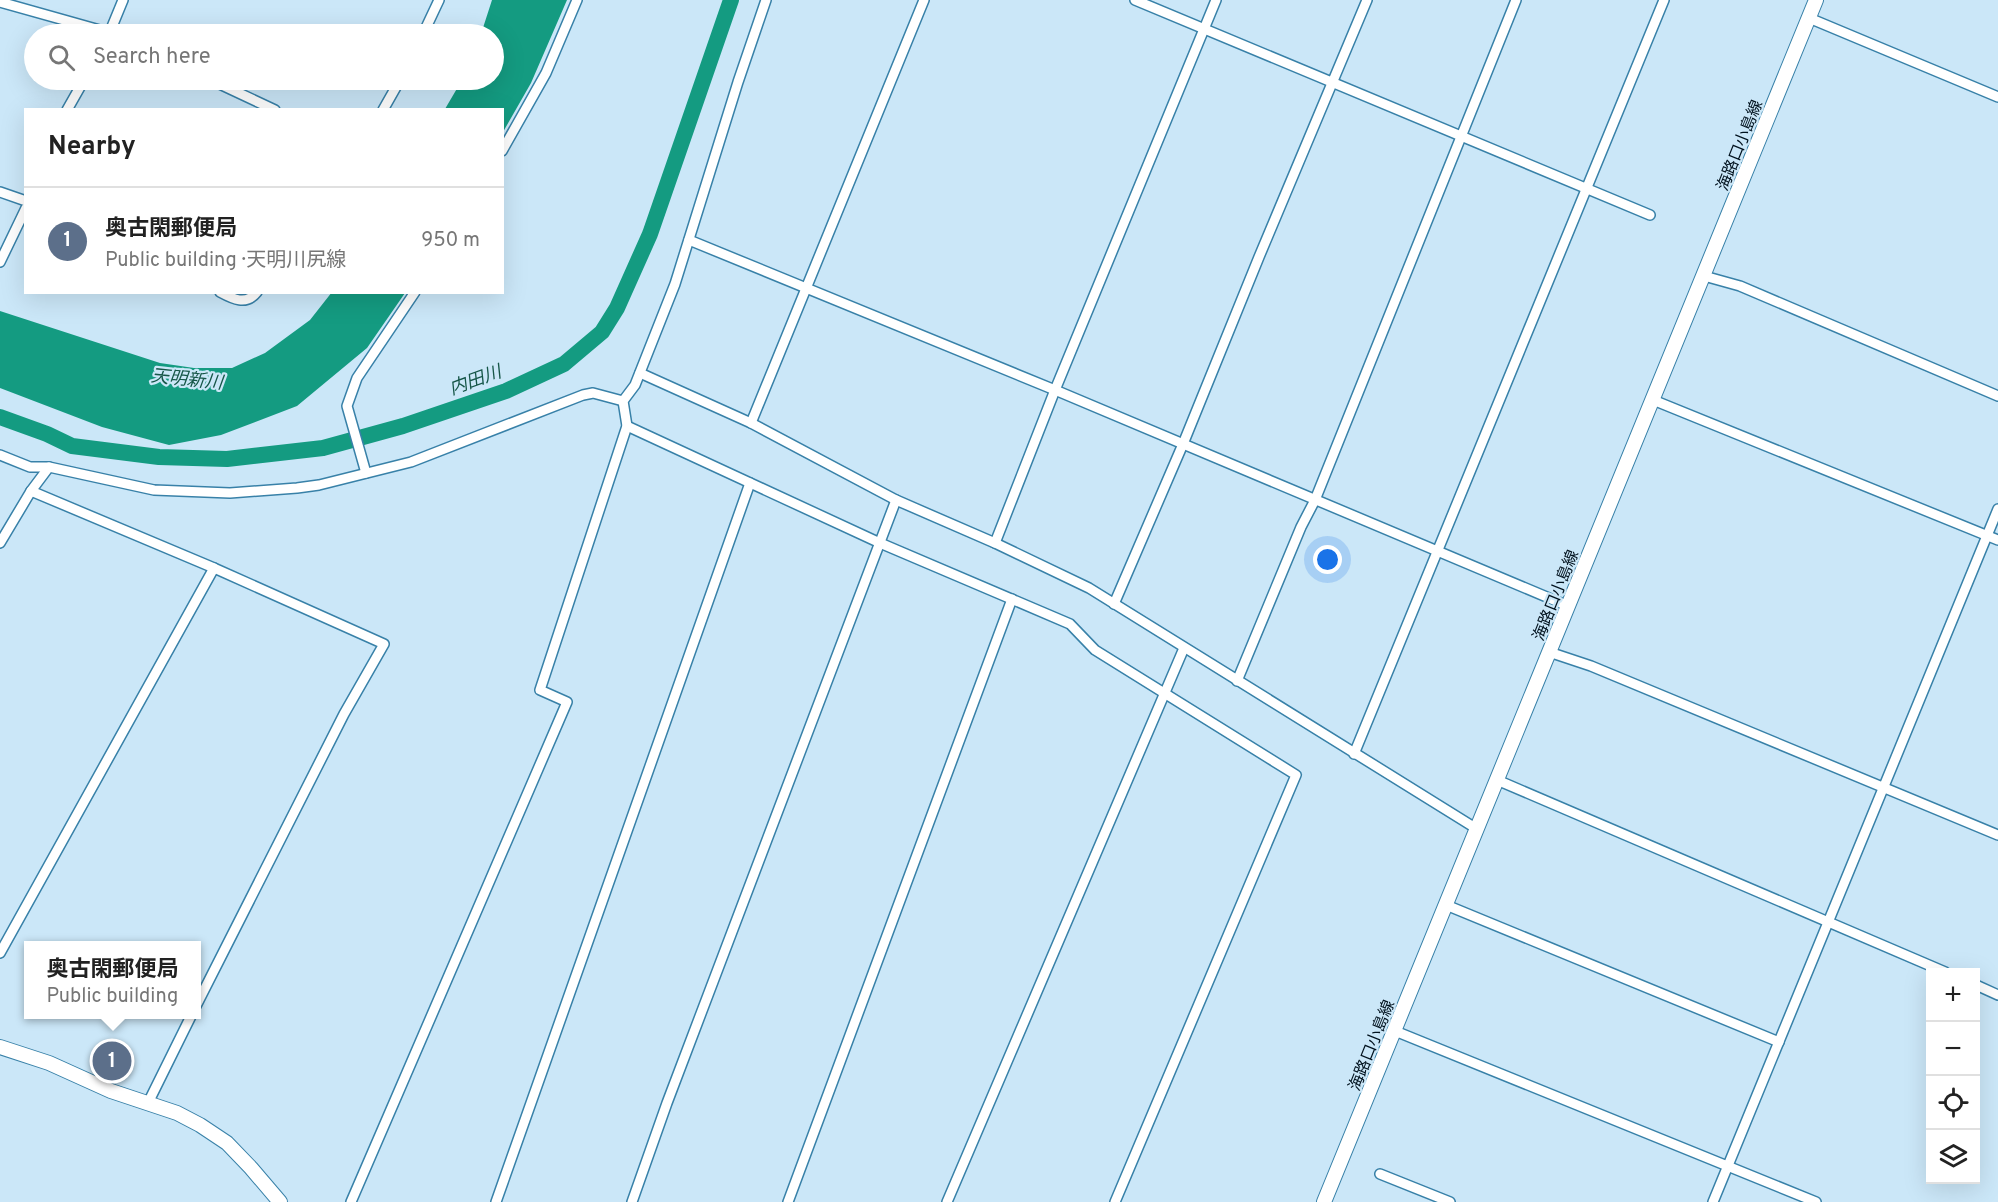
<!DOCTYPE html>
<meta charset="utf-8">
<style>
body{margin:0;font-family:Overpass,"Noto Sans JP",sans-serif;background:#f2f2f2;color:#222}
.controls{position:absolute;right:18px;bottom:18px;display:grid;overflow:hidden;border-radius:0px;box-shadow:0 6px 24px #0002}
.controls button{width:54px;height:54px;display:grid;place-items:center;padding:0;border:0;border-bottom:2px solid #e0e0e0;background:#fff;color:#222;font:30px sans-serif}
.you{position:absolute;left:1328px;top:560px;width:21px;height:21px;margin:-15px;border:4px solid #fff;border-radius:50%;background:#1a73e8;box-shadow:0 0 0 9px #1a73e833}
.badge{display:grid;place-items:center;width:39px;height:39px;border-radius:50%;background:#0f766e;color:#fff;font-size:20px;font-weight:700}
.pin{position:absolute;translate:-50% -50%;border:3px solid #fff;box-shadow:0 2px 6px #0006}
.popup{position:absolute;left:24px;top:941px;width:177px;height:78px;box-sizing:border-box;display:grid;place-content:center;border-radius:0px;background:#fff;filter:drop-shadow(0 2px 4px #0005);font-size:20px;white-space:nowrap;color:#767676}
.popup b{font-size:22px;color:#222}
.popup::after{content:'';position:absolute;left:50%;top:100%;margin-left:-12px;border:12px solid transparent;border-top-color:#fff}
.list{margin:0;padding:0;list-style:none}
h2{display:flex;justify-content:space-between;align-items:center;height:78px;margin:0;padding:0 24px;font-size:26px}
h2 small{font-size:20px;font-weight:400;color:#767676}
.list li{display:grid;grid-template-columns:39px 1fr auto;gap:18px;align-items:center;box-sizing:border-box;height:108px;padding:0 24px;border-top:2px solid #e0e0e0}
.list b{display:block;font-size:22px;white-space:nowrap}
.list p{margin:0;font-size:20px;white-space:nowrap;color:#767676}
.list em{font-size:20px;font-style:normal;color:#767676}
.icon{flex:none;width:33px;height:33px;fill:none;stroke:currentColor;stroke-width:2;stroke-linecap:round;stroke-linejoin:round}
.map{position:relative;flex:none;width:1998px;height:1202px;overflow:hidden}
.search{position:absolute;background:#fff;box-shadow:0 6px 24px #0002;left:24px;top:24px;width:480px;height:66px;display:flex;align-items:center;gap:15px;box-sizing:border-box;padding:0 21px;border-radius:33px;color:#767676;font-size:22px}
.panel{position:absolute;background:#fff;box-shadow:0 6px 24px #0002;left:24px;top:108px;width:480px;height:186px;border-radius:0px}
.map>svg:first-child{display:block}
.water{fill:#149b81}
.lines{fill:none;stroke-linecap:round;stroke-linejoin:round}
.river{stroke:#149b81;stroke-width:16}
.street-casing{stroke:#3881a8;stroke-width:12}
.secondary-casing{stroke:#3881a8;stroke-width:16}
.street{stroke:#fff;stroke-width:9}
.secondary{stroke:#fff;stroke-width:14}
.labels{text-anchor:middle;stroke-width:4.5;stroke-linejoin:round;paint-order:stroke}
.street-label{font-size:16px;fill:#00111d;stroke:#cbe7f8}
.water-label{font-size:18px;font-style:italic;fill:#165648;stroke:#cbe7f8}
</style>
<div class="map">
<svg width="1998" height="1202" viewBox="0 0 1998 1202">
<rect width="100%" height="100%" fill="#cbe7f8"/>
<g class="water">
<path d="M 492,0 L 567,0 L 531,83 L 503,132 L 502,110 L 445,109 L 462,80 L 494,80 L 494,34 L 481,34 Z"/>
<path d="M 332,292 L 405,293 L 367,348 L 297,406 L 221,435 L 169,445 L 102,427 L 0,388 L 0,311 L 160,363 L 194,368 L 232,368 L 265,353 L 310,320 Z"/>
</g>
<g class="lines">
<path class="river" d="M 0,417 L 47,434 L 72,446 L 159,457 L 227,459 L 323,448 L 403,426 L 506,391 L 564,364 L 602,332 L 617,308 L 650,234 L 731,0"/>
<defs>
<g id="street">
<path d="M 1135,0 L 1650,215"/>
<path d="M 0,2 L 114,34"/>
<path d="M 1809,18 L 1998,97"/>
<path d="M 109,34 L 123,0"/>
<path d="M 423,34 L 439,0"/>
<path d="M 211,80 L 275,110"/>
<path d="M 67,110 L 84,80"/>
<path d="M 383,110 L 400,80"/>
<path d="M 502,151 L 546,73 L 577,0"/>
<path d="M 0,192 L 26,201"/>
<path d="M 689,240 L 1055,390 L 1568,606"/>
<path d="M 0,262 L 26,208"/>
<path d="M 1704,276 L 1740,286 L 1998,396"/>
<path d="M 220,292 C 233,299 246,306 257,292"/>
<path d="M 640,373 L 751,423 L 896,500 L 995,543 L 1089,588 L 1477,829"/>
<path d="M 1653,400 L 1998,540"/>
<path d="M 751,423 L 924,0"/>
<path d="M 627,426 L 880,543 L 1070,624 L 1095,650 L 1296,775 L 1115,1202"/>
<path d="M 0,455 L 30,467 L 49,467 L 154,490 L 230,493 L 297,488 L 319,485 L 411,462 L 583,395 L 593,393 L 623,401"/>
<path d="M 366,473 L 347,406 L 357,378 L 415,292"/>
<path d="M 31,491 L 214,568 L 384,644 L 344,714 L 196,1006"/>
<path d="M 0,543 L 31,491 L 49,467"/>
<path d="M 995,543 L 1055,390 L 1216,0"/>
<path d="M 1114,604 L 1183,444 L 1259,257 L 1367,0"/>
<path d="M 1549,652 L 1591,666 L 1998,835"/>
<path d="M 1237,681 L 1301,527 L 1315,500 L 1516,0"/>
<path d="M 1354,754 L 1664,0"/>
<path d="M 1497,780 L 1945,972"/>
<path d="M 1446,905 L 1779,1042"/>
<path d="M 0,953 L 214,568"/>
<path d="M 1976,985 L 1998,995"/>
<path d="M 1395,1031 L 1816,1202"/>
<path d="M 148,1103 L 192,1014"/>
<path d="M 1380,1174 L 1450,1202"/>
<path d="M 351,1202 L 567,702 L 540,690 L 627,426 L 623,401 L 635,385 L 675,284 L 738,82 L 766,0"/>
<path d="M 496,1202 L 750,483"/>
<path d="M 632,1202 L 667,1103 L 896,500"/>
<path d="M 788,1202 L 1012,599"/>
<path d="M 947,1202 L 1184,648"/>
<path d="M 1713,1202 L 1998,509"/>
</g>
<g id="secondary">
<path d="M 0,1047 L 49,1063 L 111,1091 L 177,1113 L 200,1125 L 227,1143 L 251,1168 L 280,1202"/>
<path d="M 1324,1202 L 1816,0"/>
</g>
</defs>
<use href="#street" class="street-casing"/>
<use href="#secondary" class="secondary-casing"/>
<use href="#street" class="street"/>
<use href="#secondary" class="secondary"/>
</g>
<g class="labels">
<g class="street-label">
<text transform="translate(1739 145) rotate(-68)" y="6">海路口小島線</text>
<text transform="translate(1555 595) rotate(-68)" y="6">海路口小島線</text>
<text transform="translate(1371 1045) rotate(-68)" y="6">海路口小島線</text>
</g>
<g class="water-label">
<text transform="translate(187 379) rotate(6)" y="6">天明新川</text>
<text transform="translate(475 380) rotate(-20)" y="6">内田川</text>
</g>
</g>
</svg>
<div class="controls">
<button>+</button>
<button>−</button>
<button><svg class="icon" aria-label="locate" viewBox="0 0 24 24"><circle cx="12" cy="12" r="6"/><path d="M12 2v4M12 18v4M2 12h4M18 12h4"/></svg></button>
<button><svg class="icon" aria-label="layers" viewBox="0 0 24 24"><path d="M12 4l9 5-9 5-9-5zM3 14l9 5 9-5"/></svg></button>
</div>
<div class="you"></div>
<div class="pin badge" style="left:112px;top:1061px;background:#5c6f8a">1</div>
<div class="popup"><b>奥古閑郵便局</b>Public building</div>
<div class="search"><svg class="icon" aria-label="search" viewBox="0 0 24 24"><circle cx="10" cy="10" r="6"/><path d="M15 15l6 6"/></svg>Search here</div>
<section class="panel">
<h2>Nearby<small></small></h2>
<ul class="list">
<li><span class="badge" style="background:#5c6f8a">1</span><div><b>奥古閑郵便局</b><p>Public building · 天明川尻線</p></div><em>950 m</em></li>
</ul>
</section>
</div>
